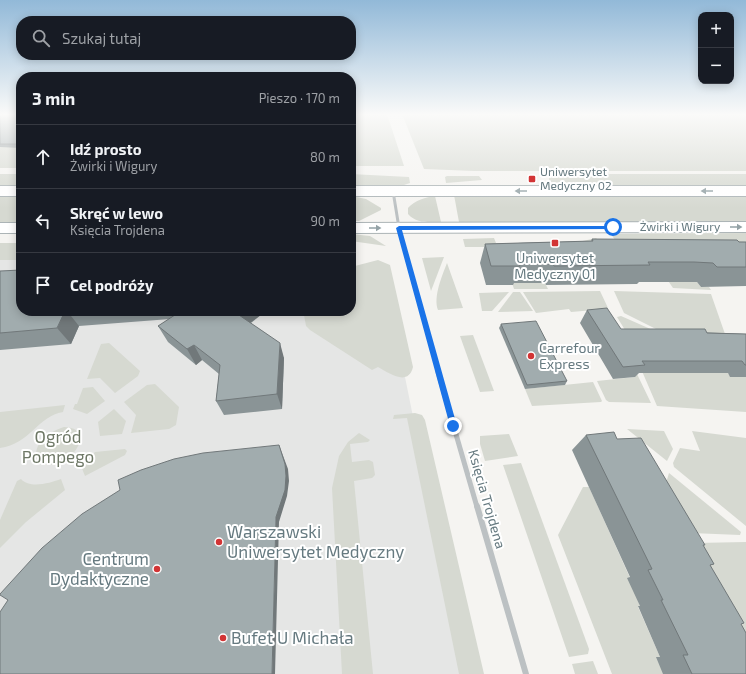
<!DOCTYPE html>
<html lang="pl">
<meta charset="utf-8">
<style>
body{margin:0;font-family:"Exo 2",sans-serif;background:#242831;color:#f1f3f6}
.controls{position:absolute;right:12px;top:12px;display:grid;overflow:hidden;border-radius:8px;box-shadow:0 2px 10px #0003}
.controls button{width:36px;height:36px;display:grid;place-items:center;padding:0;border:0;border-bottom:1px solid #363941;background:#171b24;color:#f1f3f6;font:20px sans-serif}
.stop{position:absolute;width:12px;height:12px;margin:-9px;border:3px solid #1a73e8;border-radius:50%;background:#fff}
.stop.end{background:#1a73e8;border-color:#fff;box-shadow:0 1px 4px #0008}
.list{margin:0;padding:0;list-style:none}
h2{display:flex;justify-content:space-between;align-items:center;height:52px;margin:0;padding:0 16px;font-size:17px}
h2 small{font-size:13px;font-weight:400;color:#9ea1a6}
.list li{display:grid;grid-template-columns:26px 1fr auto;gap:12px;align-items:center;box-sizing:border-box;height:64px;padding:0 16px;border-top:1px solid #363941}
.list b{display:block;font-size:15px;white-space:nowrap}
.list p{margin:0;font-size:13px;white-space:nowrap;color:#9ea1a6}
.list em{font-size:13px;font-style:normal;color:#9ea1a6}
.icon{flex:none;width:22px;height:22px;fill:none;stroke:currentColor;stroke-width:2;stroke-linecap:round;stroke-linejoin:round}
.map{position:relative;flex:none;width:746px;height:674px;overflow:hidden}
.search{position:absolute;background:#171b24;box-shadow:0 2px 10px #0003;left:16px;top:16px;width:340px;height:44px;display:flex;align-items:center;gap:10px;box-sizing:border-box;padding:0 14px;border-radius:16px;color:#9ea1a6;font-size:15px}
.panel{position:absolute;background:#171b24;box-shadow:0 2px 10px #0003;left:16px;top:72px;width:340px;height:244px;border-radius:16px}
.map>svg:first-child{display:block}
.built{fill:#e5e6e5}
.green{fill:#d6d9d1}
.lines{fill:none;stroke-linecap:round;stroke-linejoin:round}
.secondary-casing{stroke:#acb4b6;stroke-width:2}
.street-far3{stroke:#bcc1c3;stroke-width:3}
.street-far2{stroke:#bcc1c3;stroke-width:4}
.street-far1{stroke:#bcc1c3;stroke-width:5}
.street{stroke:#bcc1c3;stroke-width:6}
.secondary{fill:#fff;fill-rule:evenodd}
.wall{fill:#8a9496}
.shaded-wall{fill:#71787a}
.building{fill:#a1acae;stroke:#71787a}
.oneway{fill:#94a2a6}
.route{fill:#1a73e8}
.poi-dot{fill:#d23435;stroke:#fff;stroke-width:1.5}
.labels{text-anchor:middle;stroke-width:4;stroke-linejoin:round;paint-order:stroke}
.far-poi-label{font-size:12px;fill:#667a80;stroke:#fff;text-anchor:start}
.far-street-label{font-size:12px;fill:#667a80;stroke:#fff}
.poi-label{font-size:14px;fill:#667a80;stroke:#fff}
.street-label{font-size:14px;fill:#667a80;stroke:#fff}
.near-park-label{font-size:17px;fill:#6d7765;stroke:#fff}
.near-poi-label{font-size:17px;fill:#667a80;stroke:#fff;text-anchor:start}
</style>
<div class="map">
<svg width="746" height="674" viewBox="0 0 746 674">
<rect width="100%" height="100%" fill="#f5f4f1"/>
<path class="built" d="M 0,260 L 21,260 L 21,311 L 351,311 L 351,268 L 386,283 L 465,674 L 0,674 Z"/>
<g class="green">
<rect x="0" y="114" width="21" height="54"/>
<path d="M 351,114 L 387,114 L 404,166 L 351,166 Z"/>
<path d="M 402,114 L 746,114 L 746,171 L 474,171 L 424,169 Z"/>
<rect x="0" y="174" width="21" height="12"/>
<path d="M 351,174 L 409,177 L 410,183 L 401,186 L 351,186 Z"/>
<path d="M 563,174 L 746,174 L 746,186 L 586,186 L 550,182 L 549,179 L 549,176 Z"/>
<path d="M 447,176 L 479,176 L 482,180 L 446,183 L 445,177 Z"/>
<path d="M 454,195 L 746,196 L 746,222 L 459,222 Z"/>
<rect x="0" y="196" width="21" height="26"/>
<path d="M 351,196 L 366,199 L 381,208 L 381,210 L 359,221 L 351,221 Z"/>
<path d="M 435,196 L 441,222 C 429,222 417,224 408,214 L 408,208 C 415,200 426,197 435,196 Z"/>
<path d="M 746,233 L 746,246 L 574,243 L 596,238 L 599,241 L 615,240 L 611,234 Z"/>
<path d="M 351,234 L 370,236 L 386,246 L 351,241 Z"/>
<path d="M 494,238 L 496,243 L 489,247 L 465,247 L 463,239 Z"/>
<rect x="0" y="243" width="21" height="17"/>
<path d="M 647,250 L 664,260 L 680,282 L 697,282 L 701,287 L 709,287 L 711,290 L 673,288 Z"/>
<path d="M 444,257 L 431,291 L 422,258 Z"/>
<path d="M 378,260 L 390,265 L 413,367 C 408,387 389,373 378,367 L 372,370 L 310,330 L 306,326 L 304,315 L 306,313 L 351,311 L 351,301 L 354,298 L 351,295 L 351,267 Z"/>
<path d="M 447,263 L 463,308 L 438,310 C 433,297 442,276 447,263 Z"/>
<path d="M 512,283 L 545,283 L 548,289 L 514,289 Z"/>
<path d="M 600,291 L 608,308 L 606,309 L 571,312 L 569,309 L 536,313 L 523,292 Z"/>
<path d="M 614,291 L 711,294 L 725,334 L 660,331 L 624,313 Z"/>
<path d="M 509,292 L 492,311 L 482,311 L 479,293 Z"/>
<path d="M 513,292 L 520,292 L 533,311 L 498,312 Z"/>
<path d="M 609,316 L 651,403 L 609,402 L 606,400 L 597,381 L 635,377 Z"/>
<path d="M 621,316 L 655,331 L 625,330 L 617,317 Z"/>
<path d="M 626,334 L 671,373 L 728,373 L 731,377 L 746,377 L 746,412 L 657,406 Z"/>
<path d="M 473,335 L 494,391 L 480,392 L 460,336 Z"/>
<path d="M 109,343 L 140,371 L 138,376 L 115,393 L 100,378 L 87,379 L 101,344 Z"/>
<path d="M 593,382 L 602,401 L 601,402 L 532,406 L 525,389 Z"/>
<path d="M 155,384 L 179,407 L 176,425 L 169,429 L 131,433 L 136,415 L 124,402 L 147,385 Z"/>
<path d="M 93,387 L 105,401 L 87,414 L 73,409 L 75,404 L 77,404 L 83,388 Z"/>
<path d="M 65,405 L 63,412 C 38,416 30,444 0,448 L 0,412 Z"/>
<path d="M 114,409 L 126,421 L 122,434 L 100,436 L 98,422 Z"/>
<path d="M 415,413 L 422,415 L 425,420 L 484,674 L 459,674 L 407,418 L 393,419 L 394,415 Z"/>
<path d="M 64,427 C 102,428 64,479 37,461 C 32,443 48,432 64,427 Z"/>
<path d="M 627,429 L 664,431 L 673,449 L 667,461 Z"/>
<path d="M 692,431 L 746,438 L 746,526 L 674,467 L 673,463 L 680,448 L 700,451 Z"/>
<path d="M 359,433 L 370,440 L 368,442 L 350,444 L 352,462 L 369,460 L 373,462 L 375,475 L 372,478 L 354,481 L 373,674 L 342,674 L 332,488 L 339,456 L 348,442 Z"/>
<path d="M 509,434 L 518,456 L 485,461 L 480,444 L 480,436 Z"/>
<path d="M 125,449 L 127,451 L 125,455 L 85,476 L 81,466 L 95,452 Z"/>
<path d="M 521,463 L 589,649 L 588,654 L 569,657 L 503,465 Z"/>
<path d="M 669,473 L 741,532 L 740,535 L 691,533 L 663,493 Z"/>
<path d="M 21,479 C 30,489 50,483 61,479 L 65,490 L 26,522 L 0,548 L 0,520 L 17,481 Z"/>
<path d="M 583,487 L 589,487 L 630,578 L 640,606 L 638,607 L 660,657 L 657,657 L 664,674 L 612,674 L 558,535 Z"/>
<path d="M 746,542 L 746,639 L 695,543 Z"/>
<path d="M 593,661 L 598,674 L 575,674 L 572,664 Z"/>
</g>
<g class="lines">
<defs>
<g id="secondary">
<rect x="0" y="186" width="21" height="10"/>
<rect x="351" y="186" width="395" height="10"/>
<path d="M 746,222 L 746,232 L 351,233 L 351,223 Z"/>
<rect x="0" y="223" width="21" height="10"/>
</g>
</defs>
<use href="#secondary" class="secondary-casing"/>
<path class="street-far3" d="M 393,191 L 399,228 L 410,267"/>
<path class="street-far2" d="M 409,266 L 439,373"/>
<path class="street-far1" d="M 438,372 L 477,507"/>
<path class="street" d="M 477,506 L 526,674"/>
<use href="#secondary" class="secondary"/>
</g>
<g class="wall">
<path d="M 0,114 L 21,114 L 21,148 L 0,147 Z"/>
<path d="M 592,239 L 746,242 L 746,286 L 701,287 L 697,282 L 639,282 L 637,284 L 546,285 L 545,283 L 514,283 L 513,285 L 486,285 L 480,263 L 485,244 L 591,241 Z"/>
<path d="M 0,271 L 21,311 L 266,311 L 251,323 L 284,358 L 282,409 L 224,415 L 216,401 L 219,374 L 202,360 L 196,365 L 168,342 L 158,326 L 170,319 L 79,326 L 71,344 L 0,350 Z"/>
<path d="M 587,310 L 621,329 L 746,334 L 746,377 L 730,377 L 728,373 L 639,373 L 635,377 L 613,379 L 580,323 Z"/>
<path d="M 501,324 L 567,381 L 565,385 L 525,389 L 499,328 Z"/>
<path d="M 586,435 L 617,439 L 703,546 L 714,564 L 710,565 L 741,624 L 746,674 L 663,674 L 656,657 L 660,657 L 638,606 L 640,606 L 627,578 L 630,577 L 572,450 Z"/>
</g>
<g class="shaded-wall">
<path d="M 65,311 L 67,311 L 79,326 L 71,344 L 57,328 Z"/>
<path d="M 239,311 L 266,311 L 242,329 L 236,313 Z"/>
<path d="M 280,343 L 284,358 L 282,409 L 277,394 Z"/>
<path d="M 194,345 L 202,360 L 196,365 L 187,349 Z"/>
<path d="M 279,445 L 288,469 L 289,481 L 287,496 L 279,522 L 275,674 L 272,674 L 276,517 Z"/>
</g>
<g class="building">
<rect x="0" y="114" width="21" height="30"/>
<path d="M 592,239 L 737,240 L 739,242 L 746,242 L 746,267 L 717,267 L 713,263 L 694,262 L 648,262 L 650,265 L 554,266 L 553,264 L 519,264 L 520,266 L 491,266 L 485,244 L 593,241 Z"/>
<path d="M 21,270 L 21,311 L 65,311 L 57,328 L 0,333 L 0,271 Z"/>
<path d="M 607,308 L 621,329 L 705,329 L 707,333 L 746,334 L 746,365 L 745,365 L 742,361 L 642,361 L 645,365 L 623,367 L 587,310 Z"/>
<path d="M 181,311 L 239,311 L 236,313 L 280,343 L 277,394 L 216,401 L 220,365 L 194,345 L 187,349 L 158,326 Z"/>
<path d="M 536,321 L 567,381 L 527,385 L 501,324 Z"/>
<path d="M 614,432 L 617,439 L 641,438 L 705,545 L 703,545 L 714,564 L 710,565 L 744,623 L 741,624 L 746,633 L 746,674 L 692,674 L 683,655 L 688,655 L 661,600 L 663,600 L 648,570 L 652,569 L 586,435 Z"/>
<path d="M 279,445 L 285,464 L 286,476 L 285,490 L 276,517 L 272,674 L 0,674 L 0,612 L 8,600 L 0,595 L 0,594 L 42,548 L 82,514 L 120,490 L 118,480 L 141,470 L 174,459 L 203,453 Z"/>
</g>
<defs><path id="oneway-solid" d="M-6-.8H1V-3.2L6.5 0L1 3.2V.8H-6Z"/></defs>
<g class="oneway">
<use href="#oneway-solid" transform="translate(521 191) rotate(-180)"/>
<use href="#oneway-solid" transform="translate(707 191) rotate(180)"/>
<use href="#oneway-solid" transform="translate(736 227)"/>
<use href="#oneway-solid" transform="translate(375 228)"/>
</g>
<linearGradient id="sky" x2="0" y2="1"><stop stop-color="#92b9d8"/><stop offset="0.55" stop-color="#fafaf9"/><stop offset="1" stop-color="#fafaf9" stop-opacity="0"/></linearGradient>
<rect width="746" height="208" fill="url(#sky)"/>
<path class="route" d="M 399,226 L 613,226 L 615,227 L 613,229 L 402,230 L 457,426 L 453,430 L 450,426 L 396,228 Z"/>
<g class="poi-dot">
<rect x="528" y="175" width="8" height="8" rx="2"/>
<rect x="551" y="239" width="8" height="8" rx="2"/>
<circle cx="531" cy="356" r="4"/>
<circle cx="219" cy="542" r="4"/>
<circle cx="157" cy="569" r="4"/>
<circle cx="223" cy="638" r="4"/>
</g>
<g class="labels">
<g class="far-poi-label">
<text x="540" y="176">Uniwersytet<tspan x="540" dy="14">Medyczny 02</tspan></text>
</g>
<g class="far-street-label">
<text x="680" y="231">Żwirki i Wigury</text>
</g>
<g class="poi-label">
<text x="555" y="263">Uniwersytet<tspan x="555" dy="16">Medyczny 01</tspan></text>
<text x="539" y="353" text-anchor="start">Carrefour<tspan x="539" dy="16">Express</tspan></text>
</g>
<g class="street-label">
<text transform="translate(487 499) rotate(74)" y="5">Księcia Trojdena</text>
</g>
<g class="near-park-label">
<text x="58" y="443">Ogród<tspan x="58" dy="20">Pompego</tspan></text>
</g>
<g class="near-poi-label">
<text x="227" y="538">Warszawski<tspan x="227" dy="20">Uniwersytet Medyczny</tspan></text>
<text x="149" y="565" text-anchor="end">Centrum<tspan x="149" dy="20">Dydaktyczne</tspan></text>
<text x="231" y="644">Bufet U Michała</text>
</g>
</g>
</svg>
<div class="controls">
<button>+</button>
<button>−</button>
</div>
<div class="stop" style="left:613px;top:227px"></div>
<div class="stop end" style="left:453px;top:426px"></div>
<div class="search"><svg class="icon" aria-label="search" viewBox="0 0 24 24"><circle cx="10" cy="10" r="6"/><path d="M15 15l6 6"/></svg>Szukaj tutaj</div>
<section class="panel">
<h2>3 min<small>Pieszo · 170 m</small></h2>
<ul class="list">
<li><svg class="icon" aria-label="ahead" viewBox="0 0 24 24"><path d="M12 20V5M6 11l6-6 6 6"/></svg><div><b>Idź prosto</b><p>Żwirki i Wigury</p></div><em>80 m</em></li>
<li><svg class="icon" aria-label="left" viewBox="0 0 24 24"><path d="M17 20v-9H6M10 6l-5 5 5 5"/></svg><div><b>Skręć w lewo</b><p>Księcia Trojdena</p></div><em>90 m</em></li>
<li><svg class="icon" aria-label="arrive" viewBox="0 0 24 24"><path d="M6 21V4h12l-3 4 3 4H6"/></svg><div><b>Cel podróży</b></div></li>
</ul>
</section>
</div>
